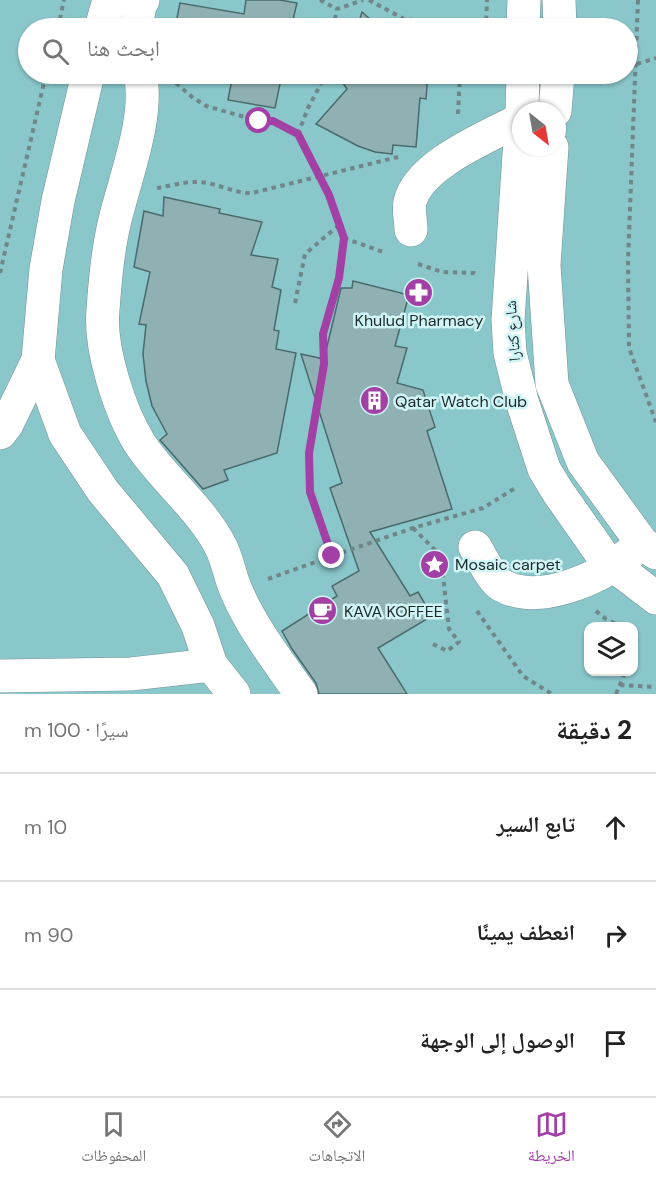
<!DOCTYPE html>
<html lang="ar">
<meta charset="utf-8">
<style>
body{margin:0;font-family:"DM Sans","Noto Naskh Arabic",sans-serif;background:#f6f6f6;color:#222;direction:rtl}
.controls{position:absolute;right:18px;bottom:18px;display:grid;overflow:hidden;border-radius:12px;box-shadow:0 2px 4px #0004}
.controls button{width:54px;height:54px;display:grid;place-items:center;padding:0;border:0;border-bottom:2px solid #e0e0e0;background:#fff;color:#222;font:30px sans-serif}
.compass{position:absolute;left:512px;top:102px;width:54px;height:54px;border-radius:50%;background:#fff;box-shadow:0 2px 4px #0004;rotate:149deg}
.stop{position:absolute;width:18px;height:18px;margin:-14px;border:4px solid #a240a6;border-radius:50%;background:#fff}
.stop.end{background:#a240a6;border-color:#fff;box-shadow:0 2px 6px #0008}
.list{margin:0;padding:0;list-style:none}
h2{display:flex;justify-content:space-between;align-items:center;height:78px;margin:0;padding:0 24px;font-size:26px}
h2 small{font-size:20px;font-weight:400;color:#767676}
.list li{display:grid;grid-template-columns:39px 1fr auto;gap:18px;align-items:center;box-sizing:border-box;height:108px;padding:0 24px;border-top:2px solid #e0e0e0}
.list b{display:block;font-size:22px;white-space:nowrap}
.list em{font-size:20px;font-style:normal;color:#767676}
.icon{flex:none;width:33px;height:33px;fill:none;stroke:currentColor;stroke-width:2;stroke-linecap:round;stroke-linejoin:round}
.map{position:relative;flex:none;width:656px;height:694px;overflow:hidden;direction:ltr}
.search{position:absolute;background:#fff;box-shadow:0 2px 4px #0004;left:18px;right:18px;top:18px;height:66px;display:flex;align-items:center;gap:15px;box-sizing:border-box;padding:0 21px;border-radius:33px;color:#767676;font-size:22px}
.sheet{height:402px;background:#fff}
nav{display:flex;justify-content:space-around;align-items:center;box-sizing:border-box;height:84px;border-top:2px solid #e0e0e0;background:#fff;font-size:16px;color:#767676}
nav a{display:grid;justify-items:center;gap:3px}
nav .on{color:#a240a6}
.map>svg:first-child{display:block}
.green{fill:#8ac7cb;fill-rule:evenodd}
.building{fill:#8fb1b3;stroke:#4a6a6c;stroke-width:1.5}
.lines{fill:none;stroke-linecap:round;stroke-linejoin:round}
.minor-casing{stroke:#729395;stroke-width:34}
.path{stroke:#6f8788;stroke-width:4;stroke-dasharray:4.5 4.5;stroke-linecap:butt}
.minor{stroke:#fff;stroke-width:33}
.route{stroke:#a240a6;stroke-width:8}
.labels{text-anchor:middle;stroke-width:5;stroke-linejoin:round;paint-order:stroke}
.poi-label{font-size:16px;fill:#1c292a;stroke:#d1f5f6;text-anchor:start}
.street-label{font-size:16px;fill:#1c292a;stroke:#d1f5f6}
</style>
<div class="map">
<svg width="656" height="694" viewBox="0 0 656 694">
<rect width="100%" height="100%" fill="#c4e7e9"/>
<path class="green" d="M 0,0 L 656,0 L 656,694 L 0,694 ZM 28,28 L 628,28 L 628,74 L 28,74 ZM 521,111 L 557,111 L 557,147 L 521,147 ZM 588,626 L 634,626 L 634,672 L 588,672 Z"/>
<g class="building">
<path d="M 246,0 L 280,0 L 297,3 L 291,28 L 175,28 L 180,3 L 244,14 Z"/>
<path d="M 362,12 L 380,28 L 357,28 Z"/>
<path d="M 203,74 L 282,74 L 275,108 L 228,100 L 232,79 Z"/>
<path d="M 343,74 L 428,74 L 426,99 L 420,98 L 416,147 L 393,145 L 392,154 L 375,152 L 358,146 L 316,124 L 347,89 L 341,80 Z"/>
<path d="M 164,197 L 220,209 L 219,213 L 262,222 L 251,255 L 278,259 L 272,287 L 281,290 L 274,330 L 279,331 L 276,349 L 296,353 L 277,453 L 224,470 L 228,480 L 203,489 L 160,440 L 167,434 L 152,406 L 146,381 L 143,354 L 146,325 L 139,324 L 150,272 L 134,267 L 144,211 L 163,216 Z"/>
<path d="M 353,281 L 409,295 L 395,346 L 407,348 L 397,383 L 423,390 L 435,427 L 427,431 L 452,509 L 370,532 L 410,596 L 418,592 L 432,616 L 378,648 L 407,694 L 319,694 L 316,683 L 292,649 L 282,631 L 337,596 L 332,586 L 359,571 L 330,488 L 342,483 L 301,354 L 324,359 L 341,288 L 352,288 Z"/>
</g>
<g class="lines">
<defs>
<g id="minor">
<path d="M 559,0 L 560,28"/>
<path d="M 101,28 L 109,0"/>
<path d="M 136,28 L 140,5 L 143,0"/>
<path d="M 523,28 L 524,0"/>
<path d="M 140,74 C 150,115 125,178 115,220 C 108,248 105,280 103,310 C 99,348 120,412 140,444 C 163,479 202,509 221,547 C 228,561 230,577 236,590 C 252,628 278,661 301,694"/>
<path d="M 522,111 L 523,74"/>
<path d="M 555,111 L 558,74"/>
<path d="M 521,124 L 508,320 L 510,353 L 522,401 L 544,469 L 558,492 L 605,559 L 656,598"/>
<path d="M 552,147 L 544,265 L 552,384 L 583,462 L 642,543 L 656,553"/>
<path d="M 411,230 C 411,221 408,210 410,202 C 419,164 488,137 521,119"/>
<path d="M 38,360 L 65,434 L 103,491 L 173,575 L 198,626 L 211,665 L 234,694"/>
<path d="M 0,433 L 7,424 L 38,360 L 46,269 L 58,201 L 88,74"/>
<path d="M 475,547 C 481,556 492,580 501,585 C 538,606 599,579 629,554"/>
<path d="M 0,676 L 131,674 L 211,665"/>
</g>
</defs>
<use href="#minor" class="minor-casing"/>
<g class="path">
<path d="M 320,0 L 337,9"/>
<path d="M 369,0 L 404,19 L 462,25 L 486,24 L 487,0"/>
<path d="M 638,0 L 628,261 L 629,348 L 656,422"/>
<path d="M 58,28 L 64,0"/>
<path d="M 333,28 L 337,9 L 363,0"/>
<path d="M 637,64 L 656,58"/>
<path d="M 176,83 L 192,97 L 206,106 L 259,121 L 273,121 L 298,134 L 329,195 L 344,238 L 339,278 L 323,334 L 324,365 L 309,453 L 310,492 L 332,556 L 413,528 L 483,508 L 517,487"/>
<path d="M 458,114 L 460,74"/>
<path d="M 298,134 L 308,108 L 323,80 L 324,74"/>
<path d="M 157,188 C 169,186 183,182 195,182 C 215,181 233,194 252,193 L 398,157"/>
<path d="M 344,238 L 386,253"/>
<path d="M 418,264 L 442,272 L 474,273 L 478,275"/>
<path d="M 0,273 L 46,74"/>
<path d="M 295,303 L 305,254 L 339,225"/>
<path d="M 413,528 L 442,557"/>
<path d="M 268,579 L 332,556"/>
<path d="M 477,611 L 523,676 L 552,694"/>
<path d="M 596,611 L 606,619 L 621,626"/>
<path d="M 634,632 L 638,635 L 634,648"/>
<path d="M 433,644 L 447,651 L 459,642 L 449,629 L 441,558"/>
<path d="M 620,685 L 656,687"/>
<path d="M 616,694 L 625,672"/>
</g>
<use href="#minor" class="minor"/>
</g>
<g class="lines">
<path class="route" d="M 259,121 L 273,121 L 298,134 L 329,195 L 344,238 L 339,278 L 323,334 L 324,364 L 309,453 L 310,492 L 332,556"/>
</g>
<defs>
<symbol id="pharmacy-disc" viewBox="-11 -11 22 22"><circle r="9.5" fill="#a240a6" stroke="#d1f5f6"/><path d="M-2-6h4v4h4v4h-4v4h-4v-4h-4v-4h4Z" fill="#fff"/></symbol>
<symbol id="building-disc" viewBox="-11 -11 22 22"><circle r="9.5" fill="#a240a6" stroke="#d1f5f6"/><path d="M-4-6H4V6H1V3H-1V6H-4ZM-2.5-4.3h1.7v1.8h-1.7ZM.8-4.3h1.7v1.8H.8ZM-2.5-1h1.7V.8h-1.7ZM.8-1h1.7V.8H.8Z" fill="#fff"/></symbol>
<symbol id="sight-disc" viewBox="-11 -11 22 22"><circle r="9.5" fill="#a240a6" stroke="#d1f5f6"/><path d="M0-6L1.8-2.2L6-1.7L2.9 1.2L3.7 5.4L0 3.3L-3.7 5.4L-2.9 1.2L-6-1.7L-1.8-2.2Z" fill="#fff"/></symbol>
<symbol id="cafe-disc" viewBox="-11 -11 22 22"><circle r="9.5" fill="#a240a6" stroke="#d1f5f6"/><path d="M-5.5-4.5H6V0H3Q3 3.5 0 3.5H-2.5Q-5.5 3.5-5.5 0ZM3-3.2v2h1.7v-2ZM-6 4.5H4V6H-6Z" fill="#fff"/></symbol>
</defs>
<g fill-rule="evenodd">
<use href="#pharmacy-disc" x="402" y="276" width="33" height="33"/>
<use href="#building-disc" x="358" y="384" width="33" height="33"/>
<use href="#sight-disc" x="418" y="548" width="33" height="33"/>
<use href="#cafe-disc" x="306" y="594" width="33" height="33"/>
</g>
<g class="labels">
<g class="poi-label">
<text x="419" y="326" text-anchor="middle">Khulud Pharmacy</text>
<text x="395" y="407">Qatar Watch Club</text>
<text x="455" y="570">Mosaic carpet</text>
<text x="344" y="617">KAVA KOFFEE</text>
</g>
<g class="street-label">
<text transform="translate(512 331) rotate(-94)" y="6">شارع كتارا</text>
</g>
</g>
</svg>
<div class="controls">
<button><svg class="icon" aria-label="layers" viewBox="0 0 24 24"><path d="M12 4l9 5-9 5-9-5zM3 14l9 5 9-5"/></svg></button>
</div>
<svg class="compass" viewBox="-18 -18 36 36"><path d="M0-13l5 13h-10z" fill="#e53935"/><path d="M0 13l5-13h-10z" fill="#767676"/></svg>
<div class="stop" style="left:259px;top:121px"></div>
<div class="stop end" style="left:332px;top:556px"></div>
<div class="search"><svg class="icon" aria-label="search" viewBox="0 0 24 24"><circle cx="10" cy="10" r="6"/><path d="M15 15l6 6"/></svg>ابحث هنا</div>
</div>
<section class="sheet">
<h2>2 دقيقة<small>سيرًا · 100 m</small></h2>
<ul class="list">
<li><svg class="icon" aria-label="ahead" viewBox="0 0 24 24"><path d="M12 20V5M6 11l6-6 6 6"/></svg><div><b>تابع السير</b></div><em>10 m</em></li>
<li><svg class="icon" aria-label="right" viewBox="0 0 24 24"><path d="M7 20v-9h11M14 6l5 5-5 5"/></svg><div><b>انعطف يمينًا</b></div><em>90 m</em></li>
<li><svg class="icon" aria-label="arrive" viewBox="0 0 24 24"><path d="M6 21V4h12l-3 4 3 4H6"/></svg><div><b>الوصول إلى الوجهة</b></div></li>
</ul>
</section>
<nav>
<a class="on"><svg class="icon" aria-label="map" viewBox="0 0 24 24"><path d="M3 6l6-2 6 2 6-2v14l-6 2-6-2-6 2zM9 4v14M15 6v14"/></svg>الخريطة</a>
<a><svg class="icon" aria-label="directions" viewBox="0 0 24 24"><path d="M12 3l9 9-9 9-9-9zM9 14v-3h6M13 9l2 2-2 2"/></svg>الاتجاهات</a>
<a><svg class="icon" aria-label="saved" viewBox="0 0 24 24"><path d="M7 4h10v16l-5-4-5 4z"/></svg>المحفوظات</a>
</nav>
